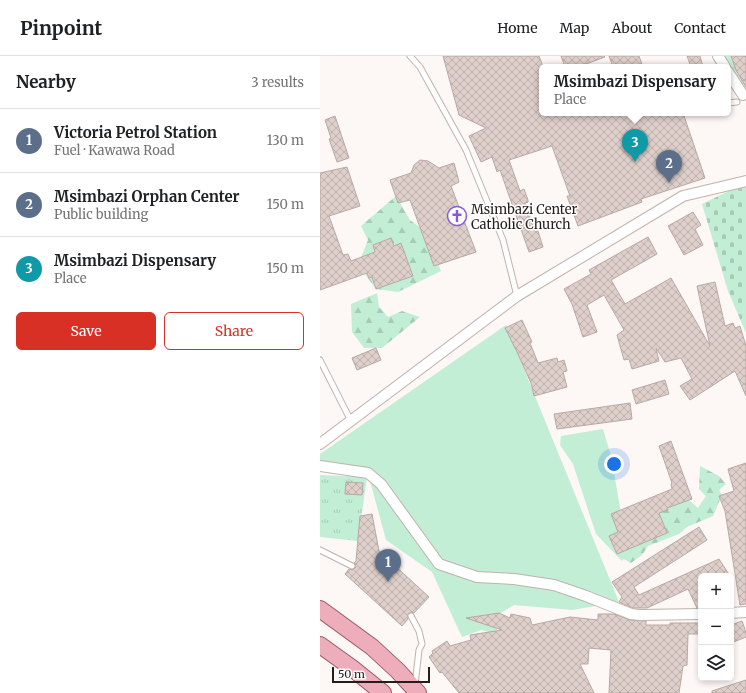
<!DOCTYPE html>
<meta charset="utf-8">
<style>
body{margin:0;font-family:Merriweather,serif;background:#f2f2f2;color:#202124}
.controls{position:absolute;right:12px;bottom:12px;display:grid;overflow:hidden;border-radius:6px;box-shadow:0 2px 6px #0003}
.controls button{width:36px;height:36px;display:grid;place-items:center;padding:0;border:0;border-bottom:1px solid #e0e0e0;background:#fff;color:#202124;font:20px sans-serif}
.scale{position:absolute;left:12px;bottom:10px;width:98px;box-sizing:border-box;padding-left:4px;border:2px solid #231d1b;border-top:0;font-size:11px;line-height:14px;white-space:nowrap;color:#231d1b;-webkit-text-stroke:3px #fff;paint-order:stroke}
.you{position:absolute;left:294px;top:408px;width:14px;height:14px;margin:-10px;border:3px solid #fff;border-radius:50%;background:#1a73e8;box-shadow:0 0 0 6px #1a73e833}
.badge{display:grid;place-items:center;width:26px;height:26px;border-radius:50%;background:#d93025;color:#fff;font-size:13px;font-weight:700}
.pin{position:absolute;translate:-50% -33px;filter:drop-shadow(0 1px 2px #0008)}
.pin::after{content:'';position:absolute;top:21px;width:14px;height:12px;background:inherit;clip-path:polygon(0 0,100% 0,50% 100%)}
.popup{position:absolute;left:219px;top:8px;width:192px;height:52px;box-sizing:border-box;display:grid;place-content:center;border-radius:6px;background:#fff;filter:drop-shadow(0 1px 3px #0005);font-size:13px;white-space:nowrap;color:#757577}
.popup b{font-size:15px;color:#202124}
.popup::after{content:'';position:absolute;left:50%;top:100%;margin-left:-8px;border:8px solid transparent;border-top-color:#fff}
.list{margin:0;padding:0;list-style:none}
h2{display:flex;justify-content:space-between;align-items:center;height:52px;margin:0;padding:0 16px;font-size:17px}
h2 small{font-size:13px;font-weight:400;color:#757577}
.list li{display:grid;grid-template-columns:26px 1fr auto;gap:12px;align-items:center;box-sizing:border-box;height:64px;padding:0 16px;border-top:1px solid #e0e0e0}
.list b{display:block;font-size:15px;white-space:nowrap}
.list p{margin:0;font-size:13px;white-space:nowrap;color:#757577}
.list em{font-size:13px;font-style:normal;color:#757577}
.actions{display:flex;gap:8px;padding:12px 16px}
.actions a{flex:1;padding:9px 0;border:1px solid #d93025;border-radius:6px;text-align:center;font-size:14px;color:#d93025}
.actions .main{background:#d93025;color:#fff}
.icon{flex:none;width:22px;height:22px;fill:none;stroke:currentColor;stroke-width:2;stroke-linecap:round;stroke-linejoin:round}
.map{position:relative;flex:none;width:426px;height:637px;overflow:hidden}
header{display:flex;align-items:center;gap:24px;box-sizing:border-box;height:56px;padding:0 20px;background:#fff;border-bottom:1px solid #e0e0e0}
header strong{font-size:19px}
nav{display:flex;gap:22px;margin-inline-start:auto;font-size:14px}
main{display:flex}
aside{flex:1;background:#fff}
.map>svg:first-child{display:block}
.grass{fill:url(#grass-tufts)}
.forest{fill:url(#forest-firs)}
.wetland{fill:url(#wetland-marsh)}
.cemetery{fill:url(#cemetery-stones)}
.green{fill:#c1eed5}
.building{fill:url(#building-cross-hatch);stroke:#b7a9a3}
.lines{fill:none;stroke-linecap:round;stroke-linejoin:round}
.lane-casing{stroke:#c0b2ac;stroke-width:7}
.street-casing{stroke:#c0b2ac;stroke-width:12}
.primary-casing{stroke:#9e5764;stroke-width:18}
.lane{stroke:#fff;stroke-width:5}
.street{stroke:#fff;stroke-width:10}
.primary{stroke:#edadba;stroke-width:16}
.labels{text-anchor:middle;stroke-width:3;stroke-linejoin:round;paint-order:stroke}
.poi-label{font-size:13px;fill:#231d1b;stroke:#fff;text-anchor:start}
</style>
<header>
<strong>Pinpoint</strong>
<nav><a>Home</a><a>Map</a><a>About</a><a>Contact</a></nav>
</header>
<main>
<aside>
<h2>Nearby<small>3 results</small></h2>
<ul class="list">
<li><span class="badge" style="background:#5c6f8a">1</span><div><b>Victoria Petrol Station</b><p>Fuel · Kawawa Road</p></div><em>130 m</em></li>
<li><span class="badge" style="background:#5c6f8a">2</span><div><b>Msimbazi Orphan Center</b><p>Public building</p></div><em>150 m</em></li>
<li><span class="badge" style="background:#0f9aa8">3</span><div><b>Msimbazi Dispensary</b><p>Place</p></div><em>150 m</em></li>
</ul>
<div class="actions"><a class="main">Save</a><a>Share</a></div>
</aside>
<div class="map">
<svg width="426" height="637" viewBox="0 0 426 637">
<defs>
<pattern id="grass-tufts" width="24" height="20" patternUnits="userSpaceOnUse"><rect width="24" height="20" fill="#c1eed5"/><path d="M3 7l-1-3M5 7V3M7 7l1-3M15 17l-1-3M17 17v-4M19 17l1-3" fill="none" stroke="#a6ccb6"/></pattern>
<pattern id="forest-firs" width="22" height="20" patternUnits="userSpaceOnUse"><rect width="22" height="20" fill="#c1eed5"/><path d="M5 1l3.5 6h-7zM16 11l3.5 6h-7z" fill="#a6ccb6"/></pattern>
<pattern id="wetland-marsh" width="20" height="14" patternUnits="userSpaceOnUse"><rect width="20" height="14" fill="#c1eed5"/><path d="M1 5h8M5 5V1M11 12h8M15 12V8" fill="none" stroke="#a6ccb6"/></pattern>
<pattern id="cemetery-stones" width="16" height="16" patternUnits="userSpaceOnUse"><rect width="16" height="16" fill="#c1eed5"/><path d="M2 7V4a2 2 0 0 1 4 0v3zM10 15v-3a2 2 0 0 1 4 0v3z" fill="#a6ccb6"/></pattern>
<pattern id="building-cross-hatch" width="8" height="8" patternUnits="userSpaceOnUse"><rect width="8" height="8" fill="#decfca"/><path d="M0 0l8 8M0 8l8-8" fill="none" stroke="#beb1ad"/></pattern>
</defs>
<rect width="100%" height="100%" fill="#fdf7f5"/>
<path class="grass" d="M 0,419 L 47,421 L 38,485 L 0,481 Z"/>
<g class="forest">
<path d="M 76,140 L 90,164 L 105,175 L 121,215 L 78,236 L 56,233 L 38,209 L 48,184 L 41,170 Z"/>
<path d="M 57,237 L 59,251 L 68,261 L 82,255 L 100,261 L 62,292 L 44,292 L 32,276 L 31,248 Z"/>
<path d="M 380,410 L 399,420 L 406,428 L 399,434 L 402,439 L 393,460 L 367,471 L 359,478 L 328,490 L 322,499 L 311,507 L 296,499 L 336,452 L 369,444 L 378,452 L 386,440 L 379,433 Z"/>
</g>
<path class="wetland" d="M 402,0 L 426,0 L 426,29 L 419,26 Z"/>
<path class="cemetery" d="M 426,129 L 426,277 L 408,235 L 382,148 L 419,130 Z"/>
<g class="green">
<path d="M 186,269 L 299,546 L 252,554 L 194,549 L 179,558 L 176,578 L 161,574 L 142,581 L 112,516 L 66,484 L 49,421 L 0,415 L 0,398 Z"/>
<path d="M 283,373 L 291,400 L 308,497 L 302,505 L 276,478 L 253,408 L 240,389 L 241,380 Z"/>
</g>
<g class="building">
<path d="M 123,0 L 219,0 L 222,8 L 222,57 L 363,57 L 385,122 L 321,143 L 322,146 L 258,170 L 247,140 L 250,140 L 232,90 L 189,104 L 200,135 L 204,133 L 208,144 L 208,146 L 205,147 L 214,173 L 217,172 L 223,191 L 209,196 L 180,114 L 177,116 L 172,101 L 161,106 L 149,80 L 166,72 L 139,59 Z"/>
<path d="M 241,0 L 284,0 L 285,1 L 258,11 L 245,11 Z"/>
<path d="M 289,0 L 319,0 L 323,11 L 293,11 Z"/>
<path d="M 367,0 L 380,0 L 383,11 L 371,11 Z"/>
<path d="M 411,0 L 426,0 L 426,31 L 416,14 Z"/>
<path d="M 15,60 L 29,102 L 17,106 L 9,83 L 11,82 L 5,64 Z"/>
<path d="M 100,104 L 108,105 L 119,112 L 134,107 L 139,126 L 131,130 L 156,196 L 114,210 L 90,144 L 78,147 L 70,124 L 91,117 L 94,109 Z"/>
<path d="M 27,111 L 40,150 L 9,160 L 23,199 L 28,198 L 31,205 L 55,196 L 53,189 L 71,182 L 74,190 L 81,187 L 93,220 L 56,233 L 52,221 L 49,222 L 47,217 L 0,234 L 0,117 Z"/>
<path d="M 373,156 L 381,169 L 375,173 L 383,189 L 364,199 L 348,170 Z"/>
<path d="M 328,181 L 337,198 L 291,224 L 305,248 L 351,222 L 390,290 L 377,230 L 395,226 L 405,270 L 413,267 L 415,272 L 420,270 L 426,290 L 426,340 L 415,315 L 370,344 L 360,330 L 372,323 L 361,302 L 345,306 L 336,292 L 339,305 L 312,313 L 309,303 L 304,304 L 297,279 L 304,274 L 284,239 L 267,249 L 277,276 L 263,281 L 252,248 L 244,233 L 271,218 L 269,214 Z"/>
<path d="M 202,264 L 212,286 L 210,287 L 218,307 L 237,302 L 238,306 L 244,304 L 247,315 L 243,316 L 247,331 L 214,340 L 211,327 L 197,296 L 185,272 Z"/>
<path d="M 56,292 L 61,304 L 37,314 L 32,302 Z"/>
<path d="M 345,324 L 349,338 L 316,348 L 312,334 Z"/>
<path d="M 310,347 L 312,363 L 237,373 L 234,358 Z"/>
<path d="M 351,385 L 372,443 L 347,452 L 348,454 L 339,457 L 347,477 L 297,498 L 289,480 L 298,476 L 291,458 L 352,433 L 351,428 L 352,427 L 339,390 Z"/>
<path d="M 426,407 L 426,548 L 420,549 L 405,455 L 399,440 L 414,435 L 408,413 Z"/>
<path d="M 26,426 L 43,427 L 42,439 L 25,438 Z"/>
<path d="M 52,458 L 59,495 L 109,541 L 94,557 L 91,556 L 88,558 L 88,563 L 82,570 L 25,518 L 29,513 L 33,514 L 36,511 L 34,507 L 36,505 L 40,460 Z"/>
<path d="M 379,471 L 387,484 L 314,531 L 319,539 L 399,503 L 410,520 L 381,520 L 381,552 L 377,552 L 368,533 L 327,552 L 313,552 L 299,546 L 302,541 L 292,526 Z"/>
<path d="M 179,557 L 190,562 L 191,558 L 210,562 L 212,569 L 250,561 L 278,564 L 278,558 L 294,558 L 310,564 L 326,565 L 326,569 L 350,569 L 350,567 L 381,567 L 381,578 L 368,578 L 367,609 L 363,610 L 359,637 L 289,637 L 291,594 L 269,592 L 268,608 L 260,608 L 274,637 L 139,637 L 122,616 L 120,617 L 109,601 L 113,597 L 112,595 L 127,585 L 130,590 L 151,584 L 150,579 L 182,574 L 146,562 Z"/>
<path d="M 422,565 L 426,576 L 426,581 L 411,587 L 411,569 Z"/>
<path d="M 426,624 L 426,637 L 392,637 L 392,635 Z"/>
</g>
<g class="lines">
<defs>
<g id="lane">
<path d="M 90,0 L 100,11 L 146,94 L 183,184 L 197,240"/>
<path d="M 408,47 L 417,46"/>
<path d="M 0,304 L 31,365"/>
<path d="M 0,494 L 32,510"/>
<path d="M 91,560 L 99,575 L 102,588 L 99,594 L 95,629"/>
</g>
<g id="street">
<path d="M 398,0 L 405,11"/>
<path d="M 408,16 L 423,39"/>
<path d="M 0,388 L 197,240 L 363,140 L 426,125"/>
<path d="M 0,410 L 48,417 L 61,428 L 119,508 L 157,521 L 194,523 L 234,529 L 266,540 L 311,558 L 320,559 L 381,558"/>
<path d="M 411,557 L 426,556"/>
</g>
<g id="primary">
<path d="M 0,553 L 52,591 L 78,615 L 98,637"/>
<path d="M 0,589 L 32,612 L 63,637"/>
</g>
</defs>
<use href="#lane" class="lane-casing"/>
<use href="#street" class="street-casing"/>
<use href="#primary" class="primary-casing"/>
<use href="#lane" class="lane"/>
<use href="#street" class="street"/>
<use href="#primary" class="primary"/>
</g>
<defs>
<symbol id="church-ring" viewBox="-11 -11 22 22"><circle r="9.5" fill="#fff" stroke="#855bd4" stroke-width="1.5"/><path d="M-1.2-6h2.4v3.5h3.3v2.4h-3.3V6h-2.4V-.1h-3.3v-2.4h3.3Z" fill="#855bd4"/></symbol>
</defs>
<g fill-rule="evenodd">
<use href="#church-ring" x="126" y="149" width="22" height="22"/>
</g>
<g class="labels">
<g class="poi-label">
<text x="151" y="158">Msimbazi Center<tspan x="151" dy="15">Catholic Church</tspan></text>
</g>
</g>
</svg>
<div class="controls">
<button>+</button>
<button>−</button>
<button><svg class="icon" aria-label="layers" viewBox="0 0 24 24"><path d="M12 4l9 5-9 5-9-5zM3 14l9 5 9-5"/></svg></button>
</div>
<div class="scale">50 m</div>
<div class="you"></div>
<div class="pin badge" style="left:68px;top:526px;background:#5c6f8a">1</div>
<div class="pin badge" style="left:349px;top:127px;background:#5c6f8a">2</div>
<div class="pin badge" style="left:315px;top:106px;background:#0f9aa8">3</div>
<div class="popup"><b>Msimbazi Dispensary</b>Place</div>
</div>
</main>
